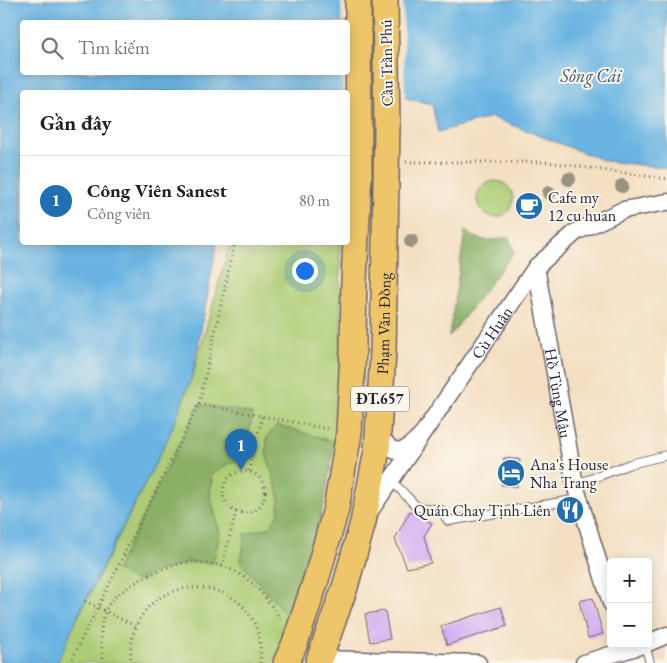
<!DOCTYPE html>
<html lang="vi">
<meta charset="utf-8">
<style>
body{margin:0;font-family:"EB Garamond",serif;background:#f6f6f6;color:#202124}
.controls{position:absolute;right:15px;bottom:15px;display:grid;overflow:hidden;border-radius:5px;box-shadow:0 2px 12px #0003}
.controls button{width:45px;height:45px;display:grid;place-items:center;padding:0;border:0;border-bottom:1px solid #e0e0e0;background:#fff;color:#202124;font:25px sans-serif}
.you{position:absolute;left:304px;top:270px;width:18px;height:18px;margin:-12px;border:4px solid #fff;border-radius:50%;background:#1a73e8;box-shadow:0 0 0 8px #1a73e833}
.badge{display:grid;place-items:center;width:32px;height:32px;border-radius:50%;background:#1f6fb2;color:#fff;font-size:16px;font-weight:700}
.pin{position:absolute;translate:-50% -41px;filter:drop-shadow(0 1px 2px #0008)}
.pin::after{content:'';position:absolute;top:26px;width:18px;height:15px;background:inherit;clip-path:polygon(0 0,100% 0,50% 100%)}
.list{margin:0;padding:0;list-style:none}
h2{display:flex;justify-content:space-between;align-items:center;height:65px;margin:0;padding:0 20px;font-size:21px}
h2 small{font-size:16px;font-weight:400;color:#757577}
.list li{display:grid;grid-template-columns:32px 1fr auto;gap:15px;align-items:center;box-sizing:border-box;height:90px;padding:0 20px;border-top:1px solid #e0e0e0}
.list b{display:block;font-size:19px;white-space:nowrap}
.list p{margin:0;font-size:16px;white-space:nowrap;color:#757577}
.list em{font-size:16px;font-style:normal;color:#757577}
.icon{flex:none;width:28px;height:28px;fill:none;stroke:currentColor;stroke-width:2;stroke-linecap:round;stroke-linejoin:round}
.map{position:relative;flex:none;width:667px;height:663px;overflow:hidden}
.search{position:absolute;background:#fff;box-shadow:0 2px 12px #0003;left:20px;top:20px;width:330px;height:55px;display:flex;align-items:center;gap:12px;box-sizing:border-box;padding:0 18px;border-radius:5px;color:#757577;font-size:19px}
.panel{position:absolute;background:#fff;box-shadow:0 2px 12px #0003;left:20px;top:90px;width:330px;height:155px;border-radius:5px}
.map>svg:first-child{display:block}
.green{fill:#adcc74;stroke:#687758}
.forest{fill:#8ab066;stroke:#566950}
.water{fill:#69b4e2;stroke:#466b8e;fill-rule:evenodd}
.pier{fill:#f4dfc2}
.building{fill:#d1a8f1}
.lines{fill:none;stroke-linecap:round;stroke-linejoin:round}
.service-casing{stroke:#6c646a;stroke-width:10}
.minor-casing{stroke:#6c646a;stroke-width:19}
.primary-casing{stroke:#6c646a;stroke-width:28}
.path{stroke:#6c646a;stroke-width:3;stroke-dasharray:1 4;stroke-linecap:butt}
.service{stroke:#fff;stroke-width:8}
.minor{stroke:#fff;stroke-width:16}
.primary{stroke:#eec569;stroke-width:25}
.tree{fill:#989381}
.labels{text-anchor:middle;stroke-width:4;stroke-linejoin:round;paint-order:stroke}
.shield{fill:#fbf7ec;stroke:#636270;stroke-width:1}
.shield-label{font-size:15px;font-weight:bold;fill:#22223b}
.street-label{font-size:16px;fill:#22223b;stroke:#fbf7ec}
.poi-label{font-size:16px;fill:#22223b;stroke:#fbf7ec;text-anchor:start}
.water-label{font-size:18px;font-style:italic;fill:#3b5575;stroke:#fbf7ec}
</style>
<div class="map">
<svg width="667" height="663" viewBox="0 0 667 663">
<rect width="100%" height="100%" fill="#fbf7ec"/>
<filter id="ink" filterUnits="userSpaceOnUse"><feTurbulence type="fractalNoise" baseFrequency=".02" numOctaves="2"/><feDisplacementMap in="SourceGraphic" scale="10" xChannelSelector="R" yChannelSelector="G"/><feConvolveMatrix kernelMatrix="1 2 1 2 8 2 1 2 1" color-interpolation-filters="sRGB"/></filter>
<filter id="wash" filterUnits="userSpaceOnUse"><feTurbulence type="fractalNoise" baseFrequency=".0096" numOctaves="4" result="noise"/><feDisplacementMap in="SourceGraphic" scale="20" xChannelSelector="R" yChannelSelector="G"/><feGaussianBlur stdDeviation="1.12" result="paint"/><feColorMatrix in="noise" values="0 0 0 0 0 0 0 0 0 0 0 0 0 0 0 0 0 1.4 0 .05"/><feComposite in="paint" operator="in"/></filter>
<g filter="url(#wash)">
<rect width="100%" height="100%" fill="#f4dfc2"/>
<g class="green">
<circle cx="495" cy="199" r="18"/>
<path d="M 230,243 L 340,243 L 341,362 L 338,424 L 324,504 L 287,635 L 273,663 L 55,663 L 168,438 L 193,374 Z"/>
</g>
<g class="forest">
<path d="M 465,231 C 482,243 489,241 509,237 L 514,252 L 449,337 Z"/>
<path d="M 199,404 L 253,414 L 243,459 L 228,464 L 212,474 L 210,495 L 220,533 L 213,563 L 189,562 L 157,572 L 136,581 L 116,570 Z"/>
<path d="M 277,425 L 335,442 L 324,504 L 291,620 L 241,563 L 245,534 L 270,527 L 279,513 L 279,494 L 266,454 L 267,437 Z"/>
</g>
<path class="water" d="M 0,0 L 667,0 L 667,168 L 605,161 L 491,117 L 438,132 L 432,104 L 378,92 L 22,92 L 22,242 L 217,243 L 193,374 L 168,438 L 82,607 L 57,663 L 0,663 ZM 22,22 L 348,22 L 348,72 L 22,72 Z"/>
<path class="pier" d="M 341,0 L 403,0 L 405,100 L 378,95 L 348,103 L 348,92 L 343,92 L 343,73 L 348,72 L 348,22 L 342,22 Z"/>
<g id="blocks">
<g class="building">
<path d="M 504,458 L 520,460 L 517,487 L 501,485 Z"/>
<path d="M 410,511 L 432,523 L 424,536 L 431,563 L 407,568 L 395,539 Z"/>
<path d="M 593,598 L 603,634 L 588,638 L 579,601 Z"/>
<path d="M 501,607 L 507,626 L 447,645 L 441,626 Z"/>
<path d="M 385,611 L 390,639 L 370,642 L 365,614 Z"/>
</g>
</g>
</g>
<g filter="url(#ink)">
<use href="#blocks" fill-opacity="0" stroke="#6c646a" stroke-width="1"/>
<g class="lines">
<defs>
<g id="service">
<path d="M 391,480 L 417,507 L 441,510 L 448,521 L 579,499"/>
<path d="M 575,485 L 630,464 L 667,455"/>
<path d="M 645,645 L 650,663"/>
</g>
<g id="minor">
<path id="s1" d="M 536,267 L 575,485 L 611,603"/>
<path d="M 378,434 L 389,447 L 396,451 L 406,449 L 415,441"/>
<path id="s2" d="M 370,511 L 536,267 L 576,232 L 623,210 L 667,202"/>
<path d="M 648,643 L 667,635"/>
<path d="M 320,659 L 478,663"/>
<path d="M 584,663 L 646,644"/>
</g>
<g id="primary">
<path d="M 286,663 L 295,643 L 316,580 L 336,509 L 349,433 L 353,349 L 354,281 L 359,175 L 358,0"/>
<path id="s3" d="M 318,663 L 345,587 L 363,522 L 377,450 L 383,353 L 387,126 L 385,0"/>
</g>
</defs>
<use href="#service" class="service-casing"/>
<use href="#minor" class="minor-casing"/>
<use href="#primary" class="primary-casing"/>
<g class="path">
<path d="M 406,162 L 547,162 L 667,179"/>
<path d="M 199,404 L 329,429"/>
<circle cx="244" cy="492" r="21"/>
<path d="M 249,471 L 262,416"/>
<path d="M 222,566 L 236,512"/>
<path d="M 85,601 L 135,626"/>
<path d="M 70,663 L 199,404 L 235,242"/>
<path d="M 104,663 C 100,643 98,617 112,600 C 127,584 169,563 191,562 C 205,562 219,564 232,570 C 252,579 269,600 280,619"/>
<path d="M 131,663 C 123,562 270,563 260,663"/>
</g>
<use href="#service" class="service"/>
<use href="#minor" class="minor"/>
<use href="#primary" class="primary"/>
</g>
<g class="tree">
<circle cx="569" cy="179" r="7"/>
<circle cx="622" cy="186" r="7"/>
<circle cx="549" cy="193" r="7"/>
<circle cx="411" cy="241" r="7"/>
</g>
</g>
<defs>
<symbol id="cafe-disc" viewBox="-11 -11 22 22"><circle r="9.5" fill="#1f6fb2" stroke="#fbf7ec"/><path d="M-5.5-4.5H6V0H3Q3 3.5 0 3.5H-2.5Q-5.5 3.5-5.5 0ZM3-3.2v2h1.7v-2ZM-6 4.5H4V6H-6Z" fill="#fff"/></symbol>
<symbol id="hotel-disc" viewBox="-11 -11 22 22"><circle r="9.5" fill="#1f6fb2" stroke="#fbf7ec"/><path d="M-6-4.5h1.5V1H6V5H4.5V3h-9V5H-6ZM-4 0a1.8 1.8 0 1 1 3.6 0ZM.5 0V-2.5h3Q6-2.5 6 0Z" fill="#fff"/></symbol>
<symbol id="restaurant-disc" viewBox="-11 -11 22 22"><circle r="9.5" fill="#1f6fb2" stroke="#fbf7ec"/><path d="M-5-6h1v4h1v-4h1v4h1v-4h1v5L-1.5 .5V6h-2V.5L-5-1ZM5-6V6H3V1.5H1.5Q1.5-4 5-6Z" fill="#fff"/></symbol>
</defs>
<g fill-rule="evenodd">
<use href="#cafe-disc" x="513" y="190" width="32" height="32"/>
<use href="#hotel-disc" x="495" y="457" width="32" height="32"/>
<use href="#restaurant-disc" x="554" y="494" width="32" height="32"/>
</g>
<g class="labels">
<rect class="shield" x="351" y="386.5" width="58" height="25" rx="4"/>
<g class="shield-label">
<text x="380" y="404">ĐT.657</text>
</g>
<g class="street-label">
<text transform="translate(386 63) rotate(-91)" y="6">Cầu Trần Phú</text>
<text dy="6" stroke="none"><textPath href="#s3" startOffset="348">Phạm Văn Đồng</textPath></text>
<text dy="6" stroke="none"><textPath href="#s2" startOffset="216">Cù Huân</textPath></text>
<text dy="6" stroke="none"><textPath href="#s1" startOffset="128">Hồ Tùng Mậu</textPath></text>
</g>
<g class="poi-label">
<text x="548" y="203">Cafe my<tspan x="548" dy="18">12 cu huan</tspan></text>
<text x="530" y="470">Ana's House<tspan x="530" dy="18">Nha Trang</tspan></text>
<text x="551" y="516" text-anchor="end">Quán Chay Tịnh Liên</text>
</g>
<g class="water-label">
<text x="591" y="82">Sông Cái</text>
</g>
</g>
</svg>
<div class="controls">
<button>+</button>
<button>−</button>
</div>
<div class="you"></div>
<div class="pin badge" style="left:241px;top:470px">1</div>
<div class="search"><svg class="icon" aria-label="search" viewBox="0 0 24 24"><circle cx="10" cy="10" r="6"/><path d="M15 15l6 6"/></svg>Tìm kiếm</div>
<section class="panel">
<h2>Gần đây<small></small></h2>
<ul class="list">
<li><span class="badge">1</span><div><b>Công Viên Sanest</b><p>Công viên</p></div><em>80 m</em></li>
</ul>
</section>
</div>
